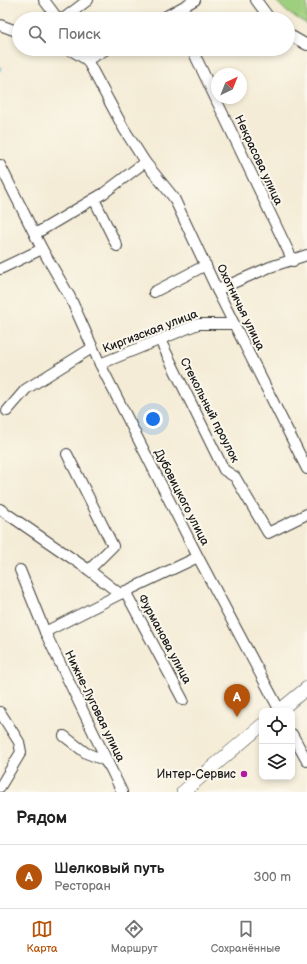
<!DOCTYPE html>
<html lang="ru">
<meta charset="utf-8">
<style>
body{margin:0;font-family:"Balsamiq Sans",sans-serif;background:#f2f2f2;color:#222}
.controls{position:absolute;right:12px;bottom:12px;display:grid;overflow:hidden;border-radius:8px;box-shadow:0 2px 6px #0003}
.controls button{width:36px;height:36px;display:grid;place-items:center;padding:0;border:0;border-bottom:1px solid #e0e0e0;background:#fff;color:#222;font:20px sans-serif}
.compass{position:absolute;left:211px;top:68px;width:36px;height:36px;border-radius:50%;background:#fff;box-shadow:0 2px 6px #0003;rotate:43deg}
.you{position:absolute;left:153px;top:419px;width:14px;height:14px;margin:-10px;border:3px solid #fff;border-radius:50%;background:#1a73e8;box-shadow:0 0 0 6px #1a73e833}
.badge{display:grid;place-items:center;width:26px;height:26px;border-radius:50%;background:#b45309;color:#fff;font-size:13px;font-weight:700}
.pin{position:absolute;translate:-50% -33px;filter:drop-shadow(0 1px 2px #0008)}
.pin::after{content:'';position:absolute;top:21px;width:14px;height:12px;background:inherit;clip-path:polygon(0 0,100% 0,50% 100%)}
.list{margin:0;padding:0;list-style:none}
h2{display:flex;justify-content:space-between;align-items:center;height:52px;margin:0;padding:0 16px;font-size:17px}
h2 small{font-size:13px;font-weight:400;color:#767676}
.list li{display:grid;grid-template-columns:26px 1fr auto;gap:12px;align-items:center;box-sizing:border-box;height:64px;padding:0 16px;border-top:1px solid #e0e0e0}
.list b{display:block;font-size:15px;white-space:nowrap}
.list p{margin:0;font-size:13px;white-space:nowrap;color:#767676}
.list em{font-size:13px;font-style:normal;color:#767676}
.icon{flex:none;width:22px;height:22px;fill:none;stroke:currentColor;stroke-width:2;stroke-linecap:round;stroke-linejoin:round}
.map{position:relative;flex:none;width:307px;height:792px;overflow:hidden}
.search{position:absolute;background:#fff;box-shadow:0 2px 6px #0003;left:12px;right:12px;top:12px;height:44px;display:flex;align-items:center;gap:10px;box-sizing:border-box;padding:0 14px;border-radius:22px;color:#767676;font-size:15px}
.sheet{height:116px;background:#fff}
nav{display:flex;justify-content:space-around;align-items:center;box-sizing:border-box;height:56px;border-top:1px solid #e0e0e0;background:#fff;font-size:11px;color:#767676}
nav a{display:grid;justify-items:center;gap:2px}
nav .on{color:#b45309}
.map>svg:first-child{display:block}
.green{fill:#9ecf7e;stroke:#5d764d}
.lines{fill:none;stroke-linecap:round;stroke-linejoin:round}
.stream{stroke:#54becf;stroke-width:2}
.minor-casing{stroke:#3c3b38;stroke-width:12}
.major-casing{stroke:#3c3b38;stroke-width:14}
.minor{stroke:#fff;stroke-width:10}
.major{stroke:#fff;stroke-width:13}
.poi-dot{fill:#b5179e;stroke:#fbf7ec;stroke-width:1.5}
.labels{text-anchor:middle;stroke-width:4;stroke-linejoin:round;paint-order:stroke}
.street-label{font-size:12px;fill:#1c1c1c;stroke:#fbf7ec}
.poi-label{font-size:12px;fill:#1c1c1c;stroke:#fbf7ec;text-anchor:end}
</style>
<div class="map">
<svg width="307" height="792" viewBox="0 0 307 792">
<rect width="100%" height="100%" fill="#fbf7ec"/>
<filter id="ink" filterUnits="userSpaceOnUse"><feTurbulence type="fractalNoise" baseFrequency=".025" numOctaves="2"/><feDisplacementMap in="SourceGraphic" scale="8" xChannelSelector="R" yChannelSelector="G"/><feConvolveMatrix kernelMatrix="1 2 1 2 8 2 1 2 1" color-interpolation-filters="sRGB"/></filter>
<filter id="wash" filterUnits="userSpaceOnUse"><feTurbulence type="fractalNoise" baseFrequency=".012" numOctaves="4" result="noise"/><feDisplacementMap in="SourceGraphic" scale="16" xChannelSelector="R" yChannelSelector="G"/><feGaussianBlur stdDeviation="0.9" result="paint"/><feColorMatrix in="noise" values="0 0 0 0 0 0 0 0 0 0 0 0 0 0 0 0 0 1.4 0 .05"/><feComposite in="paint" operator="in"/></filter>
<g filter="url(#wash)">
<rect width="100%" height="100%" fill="#f4ecd6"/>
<path class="green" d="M 275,0 L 307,0 L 307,24 L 287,12 Z"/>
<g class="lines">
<path class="stream" d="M 0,67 L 0,70"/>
</g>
</g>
<g filter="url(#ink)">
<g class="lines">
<defs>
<g id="minor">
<path d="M 44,0 L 58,19"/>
<path d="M 256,0 L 270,19"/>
<path d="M 63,19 L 88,0"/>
<path d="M 161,19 L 195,0"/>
<path d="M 0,25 L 19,32"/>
<path d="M 288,34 L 307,45"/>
<path d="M 66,49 L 74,52 L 87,60 L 124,129 L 145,162 L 174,198 L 217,290 L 307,469"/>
<path d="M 192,49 L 293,261"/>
<path d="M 83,55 L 87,60 L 107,49"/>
<path d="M 0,165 L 42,249 L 70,297 L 100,364 L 198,557 L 280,711"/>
<path d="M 94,199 L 117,246"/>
<path d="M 35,234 L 104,193 L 145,162"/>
<path d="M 0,269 L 42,249"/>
<path d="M 217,290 L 270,267 L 307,255"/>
<path d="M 154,292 L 206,265"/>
<path d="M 160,340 L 224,470 L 235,477 L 268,533 L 307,514"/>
<path d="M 100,364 L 198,324 L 234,324"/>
<path d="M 7,411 L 26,389 L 92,348"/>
<path d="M 67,454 L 113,546 L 89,570"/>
<path d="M 0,509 L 89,570 L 120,594 L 198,557"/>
<path d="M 20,570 L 45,632 L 122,792"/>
<path d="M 125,591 L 183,700"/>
<path d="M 45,632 L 120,594"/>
<path d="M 0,712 L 19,742 L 21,752 L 0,787"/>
<path d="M 292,734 L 307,761"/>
<path d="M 64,736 L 86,753 L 104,760 L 108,765"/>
</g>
<g id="major">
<path d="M 279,711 L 307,688"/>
<path d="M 183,792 L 262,725"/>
</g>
</defs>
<use href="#minor" class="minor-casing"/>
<use href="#major" class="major-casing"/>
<use href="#minor" class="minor"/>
<use href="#major" class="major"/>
</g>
</g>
<circle class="poi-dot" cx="244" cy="774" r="4"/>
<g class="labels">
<g class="street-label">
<text transform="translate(259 160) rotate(65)" y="4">Некрасова улица</text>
<text transform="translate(241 307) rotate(64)" y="4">Охотничья улица</text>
<text transform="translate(150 331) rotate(-21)" y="4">Киргизская улица</text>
<text transform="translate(210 410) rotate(63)" y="4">Стекольный проулок</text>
<text transform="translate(182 497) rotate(63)" y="4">Дубовицкого улица</text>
<text transform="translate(165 639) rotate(62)" y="4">Фурманова улица</text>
<text transform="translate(95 706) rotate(64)" y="4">Нижне-Луговая улица</text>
</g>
<g class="poi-label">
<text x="236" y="778">Интер-Сервис</text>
</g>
</g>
</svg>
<div class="controls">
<button><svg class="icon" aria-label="locate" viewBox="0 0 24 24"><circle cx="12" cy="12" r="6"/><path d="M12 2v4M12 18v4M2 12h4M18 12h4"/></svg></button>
<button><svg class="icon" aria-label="layers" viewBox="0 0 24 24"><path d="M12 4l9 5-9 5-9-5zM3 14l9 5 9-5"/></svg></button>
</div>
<svg class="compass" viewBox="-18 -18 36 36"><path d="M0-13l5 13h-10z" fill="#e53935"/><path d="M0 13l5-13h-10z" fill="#767676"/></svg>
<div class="you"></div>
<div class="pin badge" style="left:237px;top:717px">A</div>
<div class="search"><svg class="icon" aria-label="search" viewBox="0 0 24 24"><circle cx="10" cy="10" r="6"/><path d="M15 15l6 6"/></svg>Поиск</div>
</div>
<section class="sheet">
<h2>Рядом<small></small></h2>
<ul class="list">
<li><span class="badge">A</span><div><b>Шелковый путь</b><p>Ресторан</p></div><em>300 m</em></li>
</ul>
</section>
<nav>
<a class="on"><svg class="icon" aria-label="map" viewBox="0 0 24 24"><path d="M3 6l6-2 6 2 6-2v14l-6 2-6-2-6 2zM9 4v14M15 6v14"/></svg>Карта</a>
<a><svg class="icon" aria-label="directions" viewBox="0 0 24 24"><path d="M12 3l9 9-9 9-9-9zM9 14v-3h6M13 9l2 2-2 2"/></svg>Маршрут</a>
<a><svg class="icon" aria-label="saved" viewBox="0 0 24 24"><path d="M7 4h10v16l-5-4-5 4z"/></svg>Сохранённые</a>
</nav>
